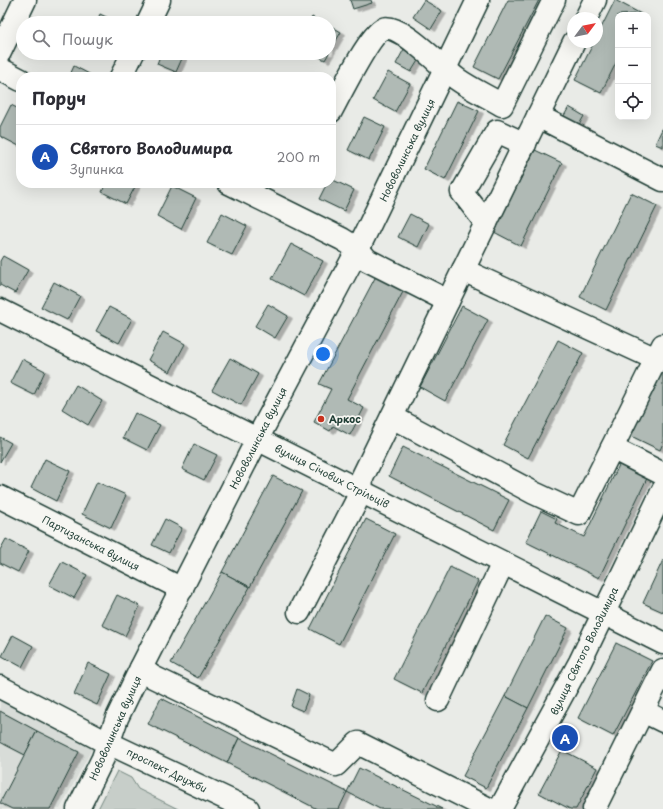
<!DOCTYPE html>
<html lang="uk">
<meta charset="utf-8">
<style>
body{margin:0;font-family:"Playpen Sans",sans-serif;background:#f2f2f3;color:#2b2b33}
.controls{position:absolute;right:12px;top:12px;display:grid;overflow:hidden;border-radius:8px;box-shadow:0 4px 16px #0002}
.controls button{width:36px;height:36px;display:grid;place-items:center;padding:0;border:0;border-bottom:1px solid #e1e1e2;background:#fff;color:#2b2b33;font:20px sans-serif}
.compass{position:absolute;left:567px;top:12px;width:36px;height:36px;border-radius:50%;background:#fff;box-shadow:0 4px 16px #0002;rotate:58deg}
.you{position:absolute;left:323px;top:354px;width:14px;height:14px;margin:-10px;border:3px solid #fff;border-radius:50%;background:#1a73e8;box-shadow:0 0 0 6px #1a73e833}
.badge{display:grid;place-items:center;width:26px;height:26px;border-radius:50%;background:#d93025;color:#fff;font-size:13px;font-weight:700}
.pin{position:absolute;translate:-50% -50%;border:2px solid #fff;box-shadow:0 1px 4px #0006}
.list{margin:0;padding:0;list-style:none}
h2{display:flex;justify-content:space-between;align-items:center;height:52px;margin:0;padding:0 16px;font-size:17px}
h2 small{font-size:13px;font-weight:400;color:#7c7c81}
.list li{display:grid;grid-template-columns:26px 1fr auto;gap:12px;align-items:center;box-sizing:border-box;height:64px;padding:0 16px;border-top:1px solid #e1e1e2}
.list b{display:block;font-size:15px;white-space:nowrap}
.list p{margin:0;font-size:13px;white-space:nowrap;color:#7c7c81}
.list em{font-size:13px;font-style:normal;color:#7c7c81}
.icon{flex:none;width:22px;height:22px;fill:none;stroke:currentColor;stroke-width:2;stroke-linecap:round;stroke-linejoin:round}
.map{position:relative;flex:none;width:663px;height:809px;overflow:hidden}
.search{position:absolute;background:#fff;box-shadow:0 4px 16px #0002;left:16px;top:16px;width:320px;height:44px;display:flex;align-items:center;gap:10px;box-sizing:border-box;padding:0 14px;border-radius:22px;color:#7c7c81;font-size:15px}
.panel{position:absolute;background:#fff;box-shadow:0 4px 16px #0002;left:16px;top:72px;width:320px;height:116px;border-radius:16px}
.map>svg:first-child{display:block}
.built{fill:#d8dcd8}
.green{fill:#c7cec9;stroke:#73867e}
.building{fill:#b0bab5;stroke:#1f3d34;filter:url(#shadow)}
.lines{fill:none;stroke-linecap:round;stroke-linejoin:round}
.minor-casing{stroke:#1f3d34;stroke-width:25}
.minor{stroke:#f6f6f2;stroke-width:22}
.poi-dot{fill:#c8321e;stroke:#f6f6f2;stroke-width:1.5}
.labels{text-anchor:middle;stroke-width:3.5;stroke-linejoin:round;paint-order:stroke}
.street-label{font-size:10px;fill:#1f3d34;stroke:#f6f6f2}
.poi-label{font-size:10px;font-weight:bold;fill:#1f3d34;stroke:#f6f6f2;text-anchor:start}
</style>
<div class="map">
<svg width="663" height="809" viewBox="0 0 663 809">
<defs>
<filter id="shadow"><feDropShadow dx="4.5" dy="2.5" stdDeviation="0" flood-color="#0004"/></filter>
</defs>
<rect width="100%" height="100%" fill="#e9ebe7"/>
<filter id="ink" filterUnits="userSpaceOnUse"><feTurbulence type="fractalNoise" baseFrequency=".025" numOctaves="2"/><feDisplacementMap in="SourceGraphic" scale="8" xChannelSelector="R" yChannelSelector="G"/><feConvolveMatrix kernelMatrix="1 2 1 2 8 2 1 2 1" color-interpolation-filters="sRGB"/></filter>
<g filter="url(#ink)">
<path class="built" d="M 0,700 L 93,747 L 60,809 L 0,809 Z"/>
<path class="green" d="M 117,771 L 131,778 L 138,789 L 178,809 L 98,809 Z"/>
<g class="building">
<path d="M 350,0 L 371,0 L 372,3 L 353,9 Z"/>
<path d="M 424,0 L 442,11 L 431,29 L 413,17 Z"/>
<path d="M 508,0 L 539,0 L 498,79 L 474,67 Z"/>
<path d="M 615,0 L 641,14 L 618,15 L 618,59 L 601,93 L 575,80 L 594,42 L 597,42 L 597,36 Z"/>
<path d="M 100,14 L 119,23 L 96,23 Z"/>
<path d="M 184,16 L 198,23 L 181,23 Z"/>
<path d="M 312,17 L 324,23 L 309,23 Z"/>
<path d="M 329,25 L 341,32 L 325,60 L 312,53 L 329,53 Z"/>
<path d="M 404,49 L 419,59 L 411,72 L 396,64 Z"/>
<path d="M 161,53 L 184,54 L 176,72 L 157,64 Z"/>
<path d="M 74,66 L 93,76 L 92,77 L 69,77 Z"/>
<path d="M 388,72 L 410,84 L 395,112 L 373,100 Z"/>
<path d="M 457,101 L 479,111 L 445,180 L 424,169 Z"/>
<path d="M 11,105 L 21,110 L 21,143 L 19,146 L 0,136 L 0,127 Z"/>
<path d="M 569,107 L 584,116 L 576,130 L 561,121 Z"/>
<path d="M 364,117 L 385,127 L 369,160 L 348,150 Z"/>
<path d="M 663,127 L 663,147 L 655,144 Z"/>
<path d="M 535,150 L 562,163 L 521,246 L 494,232 Z"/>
<path d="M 331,179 L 354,190 L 344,211 L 319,199 L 327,183 L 331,183 Z"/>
<path d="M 106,183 L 137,183 L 126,204 L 102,192 Z"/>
<path d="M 172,186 L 196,198 L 181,229 L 157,216 Z"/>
<path d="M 631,193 L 657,206 L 606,310 L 580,297 Z"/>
<path d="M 222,213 L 247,226 L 232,255 L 207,243 Z"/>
<path d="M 410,214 L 429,224 L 418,247 L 398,237 Z"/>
<path d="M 291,244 L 323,261 L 304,296 L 272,279 Z"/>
<path d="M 3,256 L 28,270 L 15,293 L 0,285 L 0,261 Z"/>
<path d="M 376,276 L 404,290 L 347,399 L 364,408 L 350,435 L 333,426 L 330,431 L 314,422 L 331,389 L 319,384 Z"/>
<path d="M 54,282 L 80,296 L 67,320 L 41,307 Z"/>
<path d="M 268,304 L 288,316 L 275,338 L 255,326 Z"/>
<path d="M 462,306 L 488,320 L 445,401 L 420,387 Z"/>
<path d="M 109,307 L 132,319 L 119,343 L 96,331 Z"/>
<path d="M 163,332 L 185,344 L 170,372 L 148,360 Z"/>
<path d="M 558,340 L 583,353 L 528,458 L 503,445 Z"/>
<path d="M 230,358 L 258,374 L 241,405 L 212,390 Z"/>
<path d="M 22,359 L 45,371 L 34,395 L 10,383 Z"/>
<path d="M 663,368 L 663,443 L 660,450 L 631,436 Z"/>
<path d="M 76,385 L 102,401 L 88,425 L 62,409 Z"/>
<path d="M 135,413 L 160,425 L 147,450 L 123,438 Z"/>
<path d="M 0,437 L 11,443 L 0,462 Z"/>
<path d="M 194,444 L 217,455 L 204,480 L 182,469 Z"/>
<path d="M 403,447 L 509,500 L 494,530 L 389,476 Z"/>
<path d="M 45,459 L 70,471 L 56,501 L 31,488 Z"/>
<path d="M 622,459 L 650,472 L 599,578 L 526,542 L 541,511 L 557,519 L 555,523 L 584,537 Z"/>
<path d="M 273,476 L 302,491 L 250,587 L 222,572 Z"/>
<path d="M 97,482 L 126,495 L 111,528 L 82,514 Z"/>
<path d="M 165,519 L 182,528 L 169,553 L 152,545 Z"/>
<path d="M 366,519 L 395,534 L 339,644 L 310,629 Z"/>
<path d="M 6,539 L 29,551 L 18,572 L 0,563 L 0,550 Z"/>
<path d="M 663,560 L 663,612 L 643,603 Z"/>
<path d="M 62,562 L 87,575 L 74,598 L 49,585 Z"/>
<path d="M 450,567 L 478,581 L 422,693 L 394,679 Z"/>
<path d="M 222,572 L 250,587 L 198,678 L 171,663 Z"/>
<path d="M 117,595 L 140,606 L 125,636 L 102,625 Z"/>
<path d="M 545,616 L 568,628 L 528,708 L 505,696 Z"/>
<path d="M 13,635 L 33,646 L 22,667 L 2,656 Z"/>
<path d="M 616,643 L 652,661 L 613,736 L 578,718 Z"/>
<path d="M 88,663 L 111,674 L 97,705 L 74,694 Z"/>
<path d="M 297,689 L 309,695 L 303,711 L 291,706 Z"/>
<path d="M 505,696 L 528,708 L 486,788 L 463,776 Z"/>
<path d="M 161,698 L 239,738 L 227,763 L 148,724 Z"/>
<path d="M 0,711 L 37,731 L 25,755 L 0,742 Z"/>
<path d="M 37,731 L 79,752 L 50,809 L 12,809 L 0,803 Z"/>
<path d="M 239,738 L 347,792 L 339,809 L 317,809 L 227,763 Z"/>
<path d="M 562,750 L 597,768 L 576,809 L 570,809 L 539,793 Z"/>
<path d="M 359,768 L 442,809 L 380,809 L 347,792 Z"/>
</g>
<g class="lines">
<defs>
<g id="minor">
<path d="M 586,18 L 595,0"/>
<path d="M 148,23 L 159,0"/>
<path d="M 0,52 L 25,0"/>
<path d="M 0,69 L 21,80"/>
<path d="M 121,77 L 133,53"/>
<path d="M 331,111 C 339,96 370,34 383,29 C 400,22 443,69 457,79 C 471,89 487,96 502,105 L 554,0"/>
<path d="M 538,116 L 663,180"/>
<path d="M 229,183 L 342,239 L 358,249 L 367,260 L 448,301"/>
<path d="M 486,223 L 462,192 L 497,131 L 525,144"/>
<path d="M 463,270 L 656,359"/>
<path d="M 0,310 L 663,643"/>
<path d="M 392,417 L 534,493 L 579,514 L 663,345"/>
<path d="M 612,448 L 663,474"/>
<path d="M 0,497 L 182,589"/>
<path d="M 299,612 L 355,504 L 361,491 L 362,478 L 574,42"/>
<path d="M 141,668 L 153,677 L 336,765 L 358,743 L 489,809"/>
<path d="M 0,687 L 98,738 L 248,809"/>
<path d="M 438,700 L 503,563"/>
<path d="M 643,711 L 663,721"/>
<path d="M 78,809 L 103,758 L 117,718 L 141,668 L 262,430 L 358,249 L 478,0"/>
<path d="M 500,809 L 580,662 L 663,490"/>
<path d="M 594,809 L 663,670"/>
</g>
</defs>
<use href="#minor" class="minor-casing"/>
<use href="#minor" class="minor"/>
</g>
</g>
<circle class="poi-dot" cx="321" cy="419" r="4"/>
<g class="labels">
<g class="street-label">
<text transform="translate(407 150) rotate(-64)" y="4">Нововолинська вулиця</text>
<text transform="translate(258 438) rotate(-63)" y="4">Нововолинська вулиця</text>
<text transform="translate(332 476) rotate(27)" y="4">вулиця Січових Стрільців</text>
<text transform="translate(91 543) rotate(27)" y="4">Партизанська вулиця</text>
<text transform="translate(584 651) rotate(-64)" y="4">вулиця Святого Володимира</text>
<text transform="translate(115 728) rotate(-66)" y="4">Нововолинська вулиця</text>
<text transform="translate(167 770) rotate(26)" y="4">проспект Дружби</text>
</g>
<g class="poi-label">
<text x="329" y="423">Аркос</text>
</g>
</g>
</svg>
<div class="controls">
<button>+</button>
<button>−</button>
<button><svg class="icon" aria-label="locate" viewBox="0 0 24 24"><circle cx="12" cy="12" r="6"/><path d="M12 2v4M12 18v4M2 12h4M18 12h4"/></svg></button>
</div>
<svg class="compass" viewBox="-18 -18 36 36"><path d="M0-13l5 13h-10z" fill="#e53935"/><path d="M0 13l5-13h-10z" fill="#7c7c81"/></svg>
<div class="you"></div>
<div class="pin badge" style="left:565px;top:738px;background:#1a4fb4">A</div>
<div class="search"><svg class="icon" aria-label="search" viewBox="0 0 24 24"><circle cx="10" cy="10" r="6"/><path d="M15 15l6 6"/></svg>Пошук</div>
<section class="panel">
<h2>Поруч<small></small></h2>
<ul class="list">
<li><span class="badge" style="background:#1a4fb4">A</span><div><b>Святого Володимира</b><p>Зупинка</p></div><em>200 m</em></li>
</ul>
</section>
</div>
